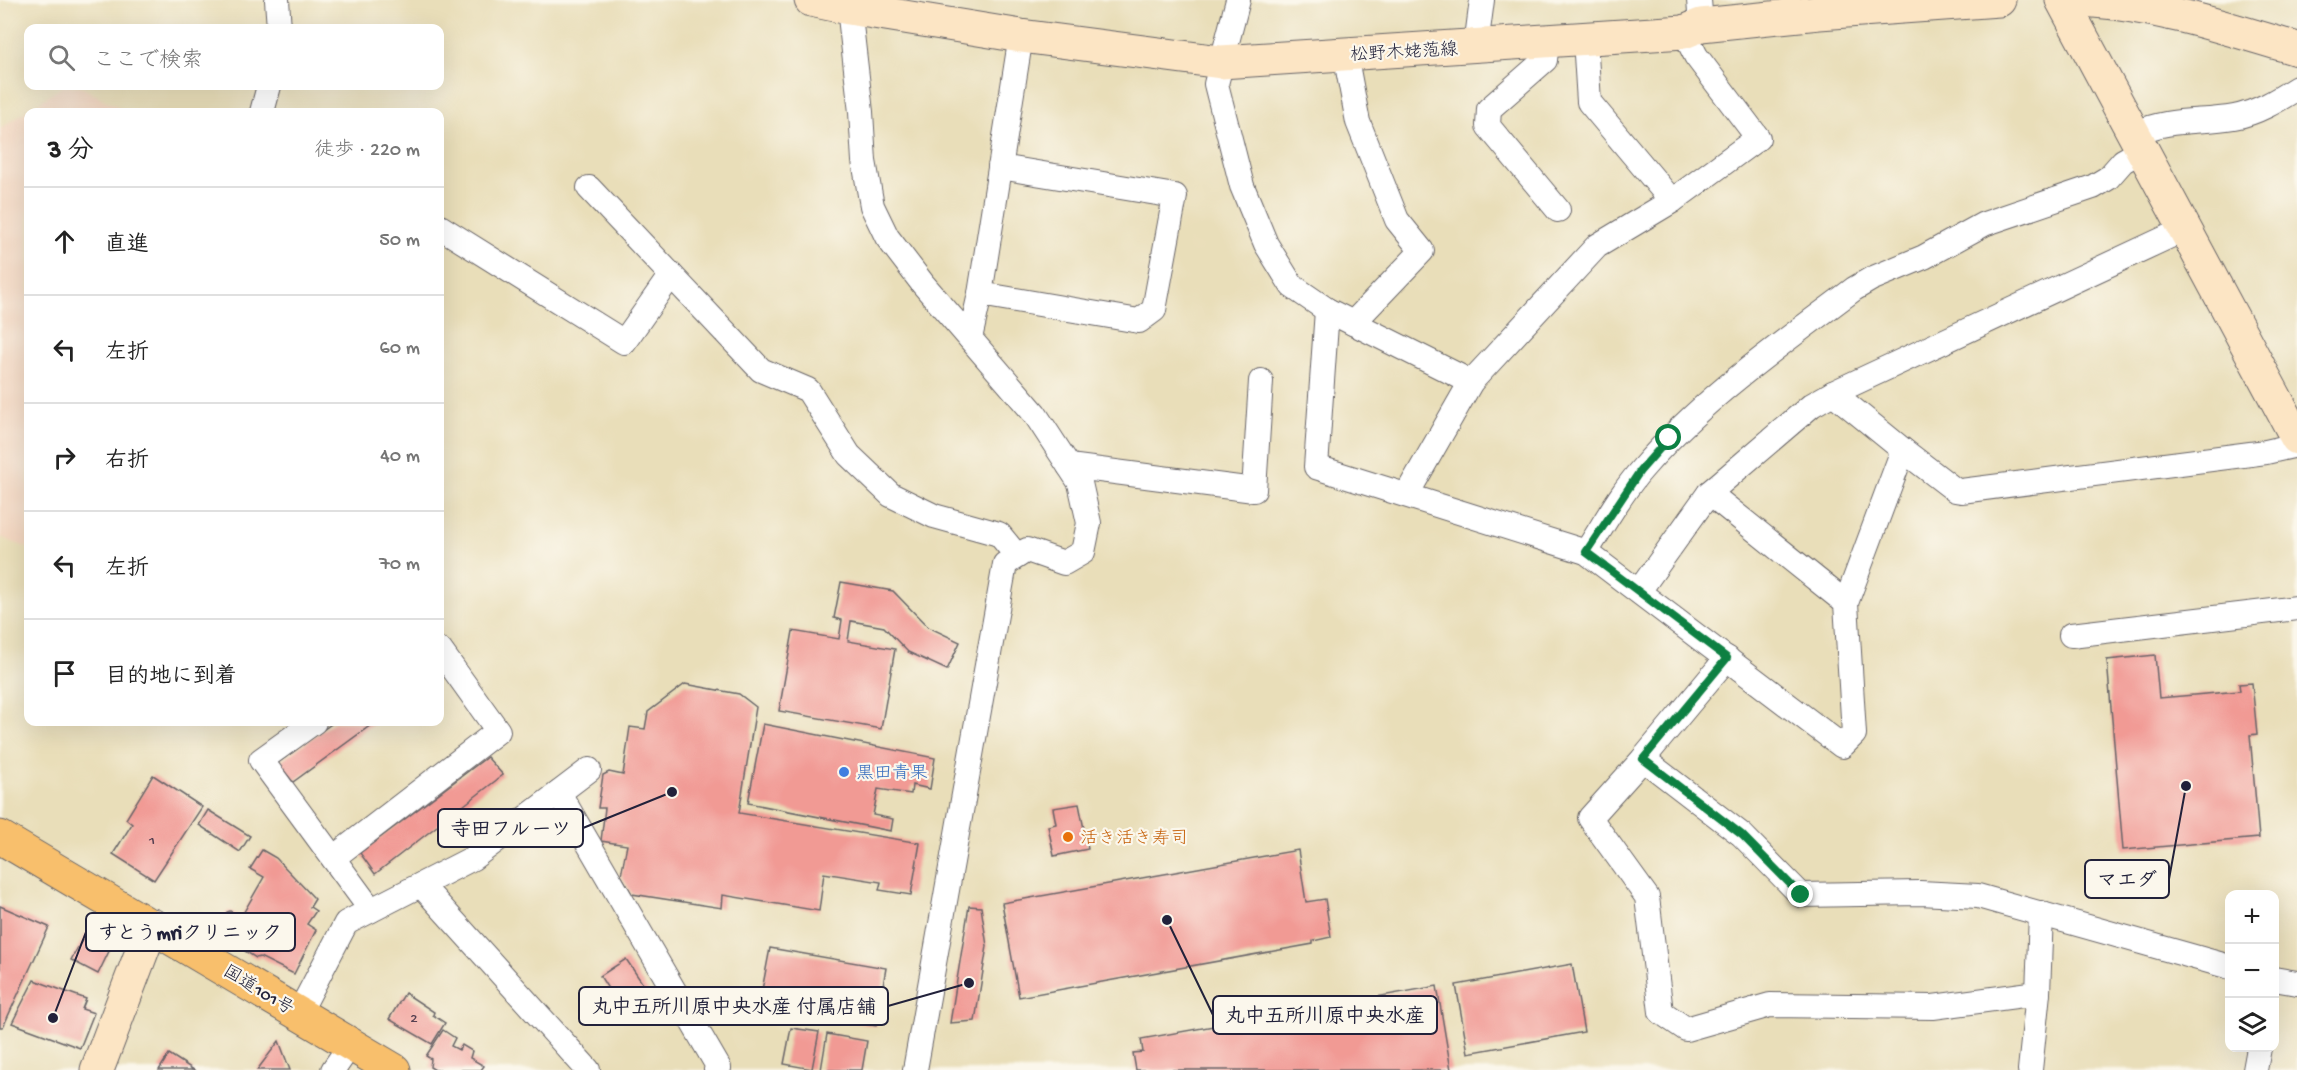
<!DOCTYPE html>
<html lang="ja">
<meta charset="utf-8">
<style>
body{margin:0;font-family:"Gochi Hand","Klee One",sans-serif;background:#f2f2f2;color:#222}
.controls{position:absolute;right:18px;bottom:18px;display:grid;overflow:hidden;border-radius:12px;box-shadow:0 6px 24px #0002}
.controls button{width:54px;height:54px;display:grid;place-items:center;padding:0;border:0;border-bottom:2px solid #e0e0e0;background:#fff;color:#222;font:30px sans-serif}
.stop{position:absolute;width:18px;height:18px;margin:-14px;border:4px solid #0b8043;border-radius:50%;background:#fff}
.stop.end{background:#0b8043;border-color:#fff;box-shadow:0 2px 6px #0008}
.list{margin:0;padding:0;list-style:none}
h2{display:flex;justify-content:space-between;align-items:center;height:78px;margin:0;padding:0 24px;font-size:26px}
h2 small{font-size:20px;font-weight:400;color:#767676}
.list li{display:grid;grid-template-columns:39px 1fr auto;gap:18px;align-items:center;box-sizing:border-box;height:108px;padding:0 24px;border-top:2px solid #e0e0e0}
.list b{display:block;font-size:22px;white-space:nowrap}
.list em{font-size:20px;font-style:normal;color:#767676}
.icon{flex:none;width:33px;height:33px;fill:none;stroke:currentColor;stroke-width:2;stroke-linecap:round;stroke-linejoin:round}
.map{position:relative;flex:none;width:2297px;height:1070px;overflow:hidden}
.search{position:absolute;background:#fff;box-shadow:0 6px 24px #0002;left:24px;top:24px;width:420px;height:66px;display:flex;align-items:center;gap:15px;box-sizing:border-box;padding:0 21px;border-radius:12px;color:#767676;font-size:22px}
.panel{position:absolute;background:#fff;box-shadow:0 6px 24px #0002;left:24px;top:108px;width:420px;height:618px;border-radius:12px}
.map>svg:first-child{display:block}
.built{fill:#f2d4be}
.building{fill:#f19a94}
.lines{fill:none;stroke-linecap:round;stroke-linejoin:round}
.street-casing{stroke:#686467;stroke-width:26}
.secondary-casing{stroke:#686467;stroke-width:35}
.highway-casing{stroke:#686467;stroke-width:35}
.street{stroke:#fff;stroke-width:24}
.secondary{stroke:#fce5c4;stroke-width:33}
.highway{stroke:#f8bf6c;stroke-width:33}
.route{stroke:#0b8043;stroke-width:8}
.shop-dot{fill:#3f7fe0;stroke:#fbf7ec;stroke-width:2}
.food-dot{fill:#e8710a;stroke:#fbf7ec;stroke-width:2}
.labels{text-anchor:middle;stroke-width:4.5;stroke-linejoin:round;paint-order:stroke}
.number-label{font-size:15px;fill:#564051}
.street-label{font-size:18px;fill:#22223b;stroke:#fbf7ec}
.shop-label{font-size:18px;fill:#366cbe;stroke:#fbf7ec;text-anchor:start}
.food-label{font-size:18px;fill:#c56008;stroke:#fbf7ec;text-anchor:start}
.leader{fill:none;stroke:#22223b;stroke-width:2}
.callout-dot{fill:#22223b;stroke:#fbf7ec;stroke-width:2}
.callout{fill:#fbf7ec;stroke:#22223b;stroke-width:2}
.callout-label{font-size:20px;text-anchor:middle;font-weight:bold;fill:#22223b}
</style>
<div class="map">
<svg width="2297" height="1070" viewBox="0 0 2297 1070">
<rect width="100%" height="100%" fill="#fbf7ec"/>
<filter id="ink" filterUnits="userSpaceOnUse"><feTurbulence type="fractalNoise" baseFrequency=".0167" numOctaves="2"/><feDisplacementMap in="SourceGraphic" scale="12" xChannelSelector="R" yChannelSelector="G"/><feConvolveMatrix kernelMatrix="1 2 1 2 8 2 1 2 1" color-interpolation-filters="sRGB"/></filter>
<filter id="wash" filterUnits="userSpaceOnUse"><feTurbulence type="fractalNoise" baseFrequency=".008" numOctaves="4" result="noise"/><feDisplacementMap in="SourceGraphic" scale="24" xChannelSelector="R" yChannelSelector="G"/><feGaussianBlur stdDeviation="1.35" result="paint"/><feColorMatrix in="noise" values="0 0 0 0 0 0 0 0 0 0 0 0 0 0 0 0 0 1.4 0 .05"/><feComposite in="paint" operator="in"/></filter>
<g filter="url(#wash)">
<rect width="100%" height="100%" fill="#e9deb9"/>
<path class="built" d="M 63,86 L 79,86 L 127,112 L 28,112 L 28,548 L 0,537 L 0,129 Z"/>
<g id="blocks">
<g class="building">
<path d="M 841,582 L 893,591 L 928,627 L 960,642 L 947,670 L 908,652 L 884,627 L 851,621 L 848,641 L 895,649 L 881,729 L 779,711 L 793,631 L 839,639 L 842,620 L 834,618 Z"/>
<path d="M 2155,655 L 2159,698 L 2240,691 L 2239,684 L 2252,683 L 2257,734 L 2250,735 L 2259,838 L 2123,850 L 2107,660 Z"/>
<path d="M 685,684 L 739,694 L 756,707 L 739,813 L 920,843 L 911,895 L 879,890 L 881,882 L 824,873 L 819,911 L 723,895 L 722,908 L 632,894 L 621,875 L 627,845 L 601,841 L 605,808 L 598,808 L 603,775 L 609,772 L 623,775 L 630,727 L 645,729 L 648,712 Z"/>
<path d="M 334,722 L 375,722 L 293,782 L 278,763 Z"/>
<path d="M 763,724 L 935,758 L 930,789 L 912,785 L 911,794 L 878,789 L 873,815 L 893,819 L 891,831 L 748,803 Z"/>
<path d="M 487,757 L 503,775 L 375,874 L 360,853 Z"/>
<path d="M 153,775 L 202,807 L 154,880 L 113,854 L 132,824 L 126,819 Z"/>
<path d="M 1079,804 L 1088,849 L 1054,856 L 1048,826 L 1056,824 L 1053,808 Z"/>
<path d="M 208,810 L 250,836 L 240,852 L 199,825 Z"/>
<path d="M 262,850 L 276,858 L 315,899 L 310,907 L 316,911 L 307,924 L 316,930 L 294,974 L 260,957 L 256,958 L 216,933 L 227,912 L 230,911 L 241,917 L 264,877 L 250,869 Z"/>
<path d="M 1298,850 L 1306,902 L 1325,899 L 1331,937 L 1313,941 L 1313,944 L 1019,997 L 1002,903 Z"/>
<path d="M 0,906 L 49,927 L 3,1027 L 0,1027 Z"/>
<path d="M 969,906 L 981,907 L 987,946 L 975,1021 L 950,1023 Z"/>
<path d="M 86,933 L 112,945 L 98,974 L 71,960 Z"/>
<path d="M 770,948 L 886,968 L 876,1026 L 759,1006 Z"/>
<path d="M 626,959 L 649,993 L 622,1011 L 600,976 Z"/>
<path d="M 1572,964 L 1584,1032 L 1468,1053 L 1456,985 Z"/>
<path d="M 34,980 L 86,999 L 82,1009 L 94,1013 L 80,1048 L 12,1023 Z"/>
<path d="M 1437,986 L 1451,1070 L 1136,1070 L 1133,1053 L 1143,1052 L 1141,1039 Z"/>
<path d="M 405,993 L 434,1012 L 433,1015 L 445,1023 L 432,1044 L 389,1019 Z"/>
<path d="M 791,1028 L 819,1032 L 812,1069 L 784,1064 Z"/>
<path d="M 443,1030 L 455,1038 L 451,1046 L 459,1050 L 462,1045 L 472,1051 L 470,1058 L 484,1066 L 481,1070 L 435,1070 L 430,1067 L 431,1059 L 426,1056 Z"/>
<path d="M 827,1034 L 867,1041 L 862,1070 L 821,1070 Z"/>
<path d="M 279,1041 L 290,1070 L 257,1070 Z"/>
<path d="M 169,1054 L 194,1070 L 159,1070 Z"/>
</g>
</g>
</g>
<g filter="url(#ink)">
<use href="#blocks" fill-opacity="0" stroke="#686467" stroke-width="1.5"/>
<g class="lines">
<defs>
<g id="street">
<path d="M 277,0 L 279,28"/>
<path d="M 1238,0 L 1216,84 L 1242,186 L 1266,244 L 1292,286 L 1327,310 L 1471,382"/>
<path d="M 1699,0 L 1701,25"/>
<path d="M 849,8 L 861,112 L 864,161 L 872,206 L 887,237 L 923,284 L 1035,414 L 1080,483 L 1089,523 L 1083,552 L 1064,563 L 1027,550 L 1005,564 L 915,1070"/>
<path d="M 1585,39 L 1589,102 L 1672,201"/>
<path d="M 1547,41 L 1545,60 L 1489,109 L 1488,126 L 1558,210"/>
<path d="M 1476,46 L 1482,0"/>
<path d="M 1345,54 L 1358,122 L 1397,220 L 1422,251 L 1353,323"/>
<path d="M 262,112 L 269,86"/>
<path d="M 2134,134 C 2168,118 2199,123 2234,117 C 2257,113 2278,100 2297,88"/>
<path d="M 589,188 L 761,370 L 808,390 L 849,455 L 891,495 L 934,516 L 999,534 L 1017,556"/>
<path d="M 440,227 L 624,342 L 671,275"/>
<path d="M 980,294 L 1139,321 L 1154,310 L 1175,196 L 1000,167"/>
<path d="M 1327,310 L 1316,467 L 1586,552 L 1842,746 L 1854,734 L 1846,603 L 1903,450 L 1955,490 L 1961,491 L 2266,452 L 2297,445"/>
<path d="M 970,338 L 980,294 L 1021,36"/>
<path d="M 1833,393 L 1903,450"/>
<path d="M 1069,466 L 1254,490 L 1261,381"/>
<path d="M 1709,493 L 1846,603"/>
<path d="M 1407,494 L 1471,382 L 1597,246 L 1672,201 L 1758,138 L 1696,56 L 1684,32"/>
<path d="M 1586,552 C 1604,524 1620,494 1642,469 C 1703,398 1780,345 1854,289 L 1871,279 L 1924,257 L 1984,224 L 2093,187 L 2108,178 L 2123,161 L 2143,150"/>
<path d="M 1639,591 L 1709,493 L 1812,405 L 1833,393 L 2185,229"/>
<path d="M 2071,635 L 2297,608"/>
<path d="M 314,722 L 261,760 L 371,910"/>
<path d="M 1643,759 L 1727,658"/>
<path d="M 559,793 L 719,1068 L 716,1070"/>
<path d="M 333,858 L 498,731 L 440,650"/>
<path d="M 421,885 L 588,1070"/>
<path d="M 2274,979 L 2297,983"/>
<path d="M 2038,993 L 1933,1007 L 1770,1005 L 1686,1029 L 1661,1012 L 1647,897 L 1590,818 L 1643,759 L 1742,835 L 1801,895 L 1920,893 L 1978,896 L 2230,967"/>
<path d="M 299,1013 L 346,923 L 473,858 L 589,770"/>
<path d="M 333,1070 L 351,1044"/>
<path d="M 2030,1070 L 2038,993 L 2041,913"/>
<path d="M 2255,1070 L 2259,1048"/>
</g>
<g id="secondary">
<path d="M 811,0 L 849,8 L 1021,36 L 1221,62 L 1684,32 L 1701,25 L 1819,13 L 1999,0"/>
<path d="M 2062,0 L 2297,438"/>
<path d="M 2083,0 C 2157,5 2227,28 2297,49"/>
<path d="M 97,1070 L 152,925"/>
</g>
<path id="highway" d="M 0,837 L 394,1070"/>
</defs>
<use href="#street" class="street-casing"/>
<use href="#secondary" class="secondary-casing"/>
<use href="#highway" class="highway-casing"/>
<use href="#street" class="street"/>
<use href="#secondary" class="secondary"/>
<use href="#highway" class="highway"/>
</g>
</g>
<g class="lines" filter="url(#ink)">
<path class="route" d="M 1669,438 L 1640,471 L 1586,552 L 1727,658 L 1643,759 L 1742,835 L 1801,895"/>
</g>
<circle class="shop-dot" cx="844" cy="772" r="6"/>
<circle class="food-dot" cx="1068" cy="837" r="6"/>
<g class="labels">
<g class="number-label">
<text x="152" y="844">1</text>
<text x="414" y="1022">2</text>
</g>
<g class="street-label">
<text transform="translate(1404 51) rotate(-3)" y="6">松野木姥萢線</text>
<text transform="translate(259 989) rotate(31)" y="6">国道101号</text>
</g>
<g class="shop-label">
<text x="856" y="778">黒田青果</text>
</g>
<g class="food-label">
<text x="1080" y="843">活き活き寿司</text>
</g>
</g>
<path class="leader" d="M672 792L583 828M2186 786L2169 879M53 1018L86 932M969 983L888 1006M1167 920L1213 1015"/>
<g class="callout-dot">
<circle cx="672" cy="792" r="6"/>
<circle cx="2186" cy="786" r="6"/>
<circle cx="53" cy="1018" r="6"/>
<circle cx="969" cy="983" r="6"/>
<circle cx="1167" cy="920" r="6"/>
</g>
<g class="callout">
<rect x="438" y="809" width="145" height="38" rx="6"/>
<rect x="2085" y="860" width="84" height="38" rx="6"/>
<rect x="86" y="913" width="209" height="38" rx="6"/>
<rect x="579" y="987" width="309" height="38" rx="6"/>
<rect x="1213" y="996" width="224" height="38" rx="6"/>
</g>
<g class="callout-label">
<text x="511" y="835">寺田フルーツ</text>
<text x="2127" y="886">マエダ</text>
<text x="190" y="939">すとうmriクリニック</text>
<text x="734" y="1013">丸中五所川原中央水産 付属店舗</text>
<text x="1325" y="1022">丸中五所川原中央水産</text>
</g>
</svg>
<div class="controls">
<button>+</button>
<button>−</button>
<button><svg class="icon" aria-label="layers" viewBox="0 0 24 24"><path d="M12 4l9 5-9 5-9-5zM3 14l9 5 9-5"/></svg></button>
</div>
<div class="stop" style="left:1669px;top:438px"></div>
<div class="stop end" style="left:1801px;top:895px"></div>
<div class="search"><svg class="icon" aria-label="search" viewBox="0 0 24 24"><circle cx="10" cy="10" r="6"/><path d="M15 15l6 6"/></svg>ここで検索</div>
<section class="panel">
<h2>3 分<small>徒歩 · 220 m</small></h2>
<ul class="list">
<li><svg class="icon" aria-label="ahead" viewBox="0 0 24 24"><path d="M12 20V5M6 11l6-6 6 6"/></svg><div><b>直進</b></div><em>50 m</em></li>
<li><svg class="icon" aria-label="left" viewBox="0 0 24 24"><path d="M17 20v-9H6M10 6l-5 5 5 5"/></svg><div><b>左折</b></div><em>60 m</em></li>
<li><svg class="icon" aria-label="right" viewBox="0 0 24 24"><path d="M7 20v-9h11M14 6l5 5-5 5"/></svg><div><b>右折</b></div><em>40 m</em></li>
<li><svg class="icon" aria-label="left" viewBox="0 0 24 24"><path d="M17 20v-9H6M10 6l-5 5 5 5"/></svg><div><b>左折</b></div><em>70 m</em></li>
<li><svg class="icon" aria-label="arrive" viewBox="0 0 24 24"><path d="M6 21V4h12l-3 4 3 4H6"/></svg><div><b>目的地に到着</b></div></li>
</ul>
</section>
</div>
